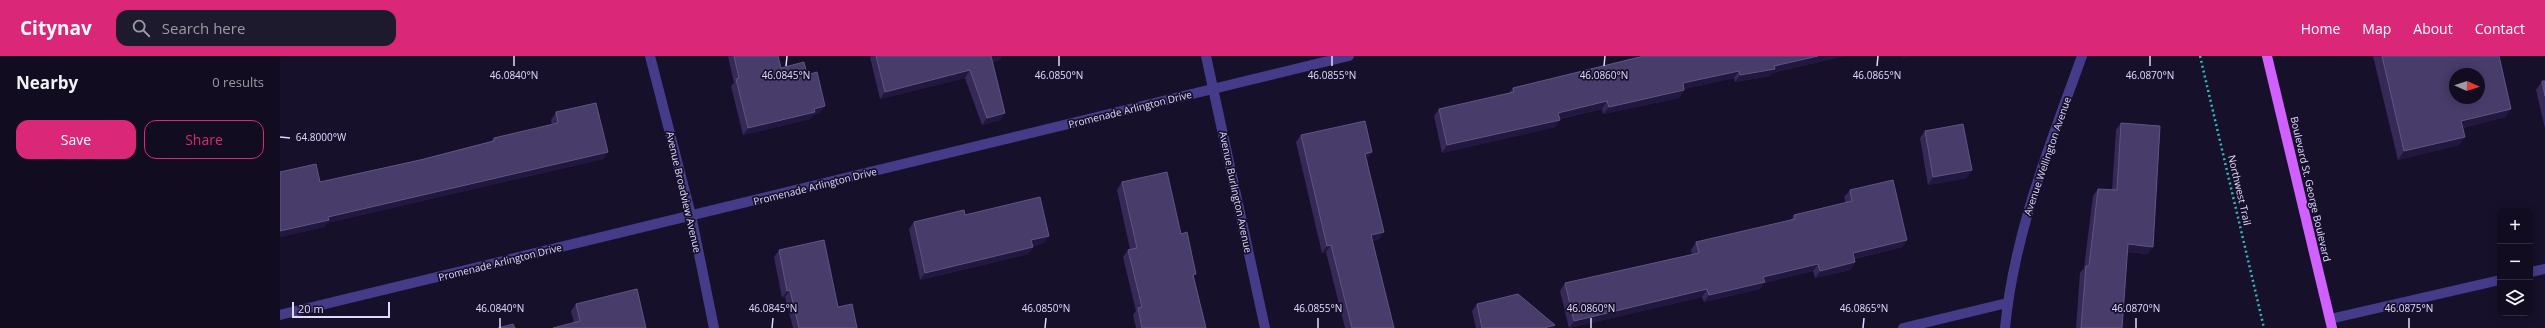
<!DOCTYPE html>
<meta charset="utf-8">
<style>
body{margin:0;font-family:"Open Sans",sans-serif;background:#1e1a2d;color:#f1f3f6}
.controls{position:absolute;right:12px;bottom:12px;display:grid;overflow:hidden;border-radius:8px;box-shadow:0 2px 10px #0003}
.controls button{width:36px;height:36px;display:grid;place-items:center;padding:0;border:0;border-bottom:1px solid #302c3e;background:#110c20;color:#f1f3f6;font:20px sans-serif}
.compass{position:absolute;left:2169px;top:12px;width:36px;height:36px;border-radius:50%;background:#110c20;box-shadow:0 2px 10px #0003;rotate:93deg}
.scale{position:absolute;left:12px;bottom:10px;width:98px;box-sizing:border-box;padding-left:4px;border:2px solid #e0d9ff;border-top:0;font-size:11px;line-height:14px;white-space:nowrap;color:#e0d9ff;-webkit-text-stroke:3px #17102a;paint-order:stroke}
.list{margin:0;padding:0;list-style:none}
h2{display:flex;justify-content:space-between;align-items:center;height:52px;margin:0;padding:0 16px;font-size:17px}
h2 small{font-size:13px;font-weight:400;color:#9c9ba5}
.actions{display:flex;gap:8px;padding:12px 16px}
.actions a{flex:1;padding:9px 0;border:1px solid #db2777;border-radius:12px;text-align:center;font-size:14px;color:#db2777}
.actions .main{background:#db2777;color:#fff}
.icon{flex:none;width:22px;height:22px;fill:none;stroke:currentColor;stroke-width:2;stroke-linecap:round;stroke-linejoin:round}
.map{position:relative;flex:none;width:2265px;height:272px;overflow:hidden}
header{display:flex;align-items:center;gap:24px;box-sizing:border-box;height:56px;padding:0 20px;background:#db2777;color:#fff}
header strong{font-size:19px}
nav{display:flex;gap:22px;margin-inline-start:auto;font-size:14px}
.search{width:280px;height:36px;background:#1e1a2d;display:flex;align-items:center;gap:10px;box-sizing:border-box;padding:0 14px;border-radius:12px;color:#9c9ba5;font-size:15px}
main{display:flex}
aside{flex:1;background:#110c20}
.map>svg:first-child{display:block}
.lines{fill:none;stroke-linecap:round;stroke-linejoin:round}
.path{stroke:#30babc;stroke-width:2.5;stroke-dasharray:2 3;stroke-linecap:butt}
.minor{stroke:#443c88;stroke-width:10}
.major{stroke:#d060ff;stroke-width:10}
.wall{fill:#362958}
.shaded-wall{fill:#22173e}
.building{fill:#483c6a;stroke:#605581;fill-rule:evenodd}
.ticks{fill:none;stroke:#e0d9ff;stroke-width:1.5}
.labels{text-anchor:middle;stroke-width:3.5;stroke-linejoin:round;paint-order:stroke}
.street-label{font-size:10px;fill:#e0d9ff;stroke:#17102a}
.ticks-label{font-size:10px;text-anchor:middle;fill:#e0d9ff;stroke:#17102a;stroke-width:3.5;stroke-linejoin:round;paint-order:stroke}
</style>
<header>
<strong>Citynav</strong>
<div class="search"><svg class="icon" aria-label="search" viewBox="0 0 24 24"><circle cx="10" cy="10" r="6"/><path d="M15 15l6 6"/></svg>Search here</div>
<nav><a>Home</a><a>Map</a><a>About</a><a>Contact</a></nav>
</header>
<main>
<aside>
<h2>Nearby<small>0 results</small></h2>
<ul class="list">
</ul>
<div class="actions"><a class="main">Save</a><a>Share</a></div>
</aside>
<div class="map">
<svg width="2265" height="272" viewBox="0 0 2265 272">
<rect width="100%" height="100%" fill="#17102a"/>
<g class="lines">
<path class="path" d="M 1920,0 L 1984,272"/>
<g class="minor">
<path d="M 370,0 L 411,159 L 434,272"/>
<path d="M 926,0 L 985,272"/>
<path d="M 2250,216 L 2265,213"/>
<path d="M 0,259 L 1069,0"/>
<path d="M 2050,263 L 2220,224"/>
<path d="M 1623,272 L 1727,247"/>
<path d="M 1725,272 C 1734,177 1770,89 1802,0"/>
</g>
<path class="major" d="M 1987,0 L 2052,272"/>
</g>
<g class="wall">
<path d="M 448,0 L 498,0 L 501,12 L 527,19 L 540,57 L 533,59 L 530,63 L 463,79 L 451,30 L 454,27 Z"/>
<path d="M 591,0 L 722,0 L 720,4 L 712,6 L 725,57 L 720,64 L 702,69 L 685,22 L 600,43 L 590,1 Z"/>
<path d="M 1364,0 L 1564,0 L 1492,17 L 1490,20 L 1455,26 L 1454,22 L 1404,33 L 1404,34 L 1399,42 L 1323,58 L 1322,53 L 1280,63 L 1280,64 L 1275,71 L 1162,97 L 1154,60 L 1159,53 L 1229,37 L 1233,32 Z"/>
<path d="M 2093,0 L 2219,0 L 2231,53 L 2225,61 L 2183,72 L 2185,81 L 2179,89 L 2118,104 Z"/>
<path d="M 2262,25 L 2265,25 L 2265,72 L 2256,34 Z"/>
<path d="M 276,56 L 323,103 L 47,167 L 44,171 L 0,181 L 0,116 L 40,126 L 140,104 L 211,85 L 214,82 L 272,69 L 271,64 Z"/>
<path d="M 1841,67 L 1868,198 L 1847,196 L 1842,272 L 1796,272 L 1800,217 L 1804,212 L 1813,140 L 1818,133 L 1832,134 L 1836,74 Z"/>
<path d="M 1645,75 L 1687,122 L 1648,129 L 1640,82 Z"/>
<path d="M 1021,79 L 1087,103 L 1099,183 L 1092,185 L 1114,272 L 1065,272 L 1046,196 L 1042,197 L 1016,86 Z"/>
<path d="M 842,126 L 901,178 L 914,221 L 926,272 L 856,272 L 853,259 L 856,255 L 843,201 L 848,194 L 850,193 L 837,134 Z"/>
<path d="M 1570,134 L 1627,184 L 1622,191 L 1574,203 L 1575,206 L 1570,214 L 1535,222 L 1533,215 L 1484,227 L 1480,233 L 1424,246 L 1422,241 L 1289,272 L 1280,235 L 1285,227 L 1412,198 L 1411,194 L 1416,186 L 1510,165 L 1514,159 L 1566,147 L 1564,141 Z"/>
<path d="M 685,159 L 764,187 L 753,190 L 753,191 L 748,198 L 640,224 L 629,173 L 634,166 Z"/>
<path d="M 499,194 L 558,251 L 577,272 L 513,272 L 505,241 L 502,242 L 494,201 Z"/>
<path d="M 296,248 L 366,272 L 294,267 L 291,255 Z"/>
<path d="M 1197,248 L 1275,269 L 1273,272 L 1196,272 L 1192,255 Z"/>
</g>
<g class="shaded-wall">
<path d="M 710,0 L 722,0 L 720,4 L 705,7 Z"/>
<path d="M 1538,0 L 1564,0 L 1492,17 L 1490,20 L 1455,26 L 1460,19 Z"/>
<path d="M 1623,0 L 1632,0 L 1621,3 Z"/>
<path d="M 690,14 L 685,22 L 600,43 L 605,36 Z"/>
<path d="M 1459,15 L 1454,22 L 1398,35 L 1403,27 Z"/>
<path d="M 1404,34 L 1399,42 L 1323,58 L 1329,51 Z"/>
<path d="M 1327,45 L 1322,53 L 1273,64 L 1278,57 Z"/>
<path d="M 545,50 L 540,57 L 533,59 L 530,63 L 463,79 L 468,72 L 534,53 Z"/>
<path d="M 2231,53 L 2225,61 L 2175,74 L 2181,65 Z"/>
<path d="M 725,57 L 720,64 L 702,69 L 707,62 Z"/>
<path d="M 1280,64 L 1275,71 L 1162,97 L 1167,89 Z"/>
<path d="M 2185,81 L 2179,89 L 2118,104 L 2124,95 Z"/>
<path d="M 328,96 L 323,103 L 47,167 L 44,171 L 0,181 L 0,175 L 48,161 Z"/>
<path d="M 1092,96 L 1087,103 L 1085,98 Z"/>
<path d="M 1692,114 L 1687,122 L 1648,129 L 1653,121 Z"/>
<path d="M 1104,176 L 1099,183 L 1086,186 L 1091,179 Z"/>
<path d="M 769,180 L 764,187 L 746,191 L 751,184 Z"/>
<path d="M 1627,184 L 1622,191 L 1568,204 L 1573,197 Z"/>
<path d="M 1848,188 L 1873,191 L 1868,198 L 1843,195 Z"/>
<path d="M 1051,189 L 1046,196 L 1042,197 L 1047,190 Z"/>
<path d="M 753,191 L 748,198 L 640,224 L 645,217 Z"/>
<path d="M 1575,206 L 1570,214 L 1535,222 L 1540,215 Z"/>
<path d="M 1538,208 L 1533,215 L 1484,227 L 1480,233 L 1424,246 L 1429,239 L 1483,221 Z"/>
<path d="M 1427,233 L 1422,241 L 1289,272 L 1294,265 Z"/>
<path d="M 510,234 L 505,241 L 502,242 L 507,235 Z"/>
<path d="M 1275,269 L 1273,272 L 1264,272 Z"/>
</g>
<g class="building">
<path d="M 454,0 L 498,0 L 501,12 L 524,6 L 527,19 L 537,16 L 545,50 L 534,53 L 535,56 L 468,72 L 456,23 L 459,22 Z"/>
<path d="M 596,0 L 711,0 L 725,57 L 707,62 L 690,14 L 605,36 Z"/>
<path d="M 1364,0 L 1538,0 L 1494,10 L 1495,13 L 1460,19 L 1459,15 L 1403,27 L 1404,34 L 1329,51 L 1327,45 L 1278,57 L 1280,64 L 1167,89 L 1159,53 L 1234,36 L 1233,32 Z"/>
<path d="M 2102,0 L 2219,0 L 2231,53 L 2181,65 L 2185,81 L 2124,95 ZM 2175,18 L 2199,18 L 2199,42 L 2175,42 Z"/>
<path d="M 2262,25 L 2265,25 L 2265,40 Z"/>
<path d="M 316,47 L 328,96 L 48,161 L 49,164 L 0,175 L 0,116 L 36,108 L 40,126 L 140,104 L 214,85 L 214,82 L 278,67 L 276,56 Z"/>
<path d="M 1085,65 L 1092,96 L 1085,98 L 1104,176 L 1091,179 L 1114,272 L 1072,272 L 1051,189 L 1047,190 L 1021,79 Z"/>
<path d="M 1841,67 L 1880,70 L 1873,191 L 1848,188 L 1842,272 L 1801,272 L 1806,210 L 1809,210 L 1818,133 L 1837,134 Z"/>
<path d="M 1683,68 L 1692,114 L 1653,121 L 1645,75 Z"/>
<path d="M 887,116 L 901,178 L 907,176 L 916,218 L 913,219 L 926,272 L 862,272 L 858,252 L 862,251 L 848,194 L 857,192 L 842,126 Z"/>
<path d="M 1613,124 L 1627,184 L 1573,197 L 1575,206 L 1540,215 L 1538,208 L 1483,221 L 1485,226 L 1429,239 L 1427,233 L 1294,265 L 1285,227 L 1419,197 L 1416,186 L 1515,163 L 1514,159 L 1572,145 L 1570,134 Z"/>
<path d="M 760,141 L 769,180 L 751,184 L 753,191 L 645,217 L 634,166 L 684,154 L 685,159 Z"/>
<path d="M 544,184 L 558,251 L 572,248 L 577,272 L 519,272 L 510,234 L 507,235 L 499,194 Z"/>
<path d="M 357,233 L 366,272 L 273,272 L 300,265 L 296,248 Z"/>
<path d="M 1238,238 L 1275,269 L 1264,272 L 1202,272 L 1197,248 Z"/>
<path d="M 233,268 L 235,272 L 218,272 Z"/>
</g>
<path class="ticks" d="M 234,10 L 234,0M 506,10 L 507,0M 779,10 L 779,0M 1052,10 L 1052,0M 1324,10 L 1325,0M 1597,10 L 1598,0M 1870,10 L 1870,0M 0,81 L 10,82M 220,272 L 220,262M 492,272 L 493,262M 765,272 L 766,262M 1038,272 L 1038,262M 1311,272 L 1311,262M 1583,272 L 1584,262M 1856,272 L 1856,262M 2129,272 L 2129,262"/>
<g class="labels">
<g class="street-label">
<text transform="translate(850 53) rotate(-14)" y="4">Promenade Arlington Drive</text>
<text transform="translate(1767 100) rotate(-71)" y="4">Avenue Wellington Avenue</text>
<text transform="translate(535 130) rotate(-14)" y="4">Promenade Arlington Drive</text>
<text transform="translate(2031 133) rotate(77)" y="4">Boulevard St. George Boulevard</text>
<text transform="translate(1960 134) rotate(77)" y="4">Northwest Trail</text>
<text transform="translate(404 136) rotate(77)" y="4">Avenue Broadview Avenue</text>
<text transform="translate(956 136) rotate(78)" y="4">Avenue Burlington Avenue</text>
<text transform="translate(220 206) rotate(-14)" y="4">Promenade Arlington Drive</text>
</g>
</g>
<g class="ticks-label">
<text x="234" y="23">46.0840°N</text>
<text x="506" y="23">46.0845°N</text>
<text x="779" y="23">46.0850°N</text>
<text x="1052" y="23">46.0855°N</text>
<text x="1324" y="23">46.0860°N</text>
<text x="1597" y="23">46.0865°N</text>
<text x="1870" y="23">46.0870°N</text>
<text x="41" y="85">64.8000°W</text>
<text x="220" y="256">46.0840°N</text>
<text x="493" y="256">46.0845°N</text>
<text x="766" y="256">46.0850°N</text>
<text x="1038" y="256">46.0855°N</text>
<text x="1311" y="256">46.0860°N</text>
<text x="1584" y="256">46.0865°N</text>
<text x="1856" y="256">46.0870°N</text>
<text x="2129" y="256">46.0875°N</text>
</g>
</svg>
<div class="controls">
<button>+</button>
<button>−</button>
<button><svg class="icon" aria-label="layers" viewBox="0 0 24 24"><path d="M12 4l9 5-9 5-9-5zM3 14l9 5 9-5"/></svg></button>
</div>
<svg class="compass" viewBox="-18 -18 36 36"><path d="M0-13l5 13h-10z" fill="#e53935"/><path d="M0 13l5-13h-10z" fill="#9c9ba5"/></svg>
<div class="scale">20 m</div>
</div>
</main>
